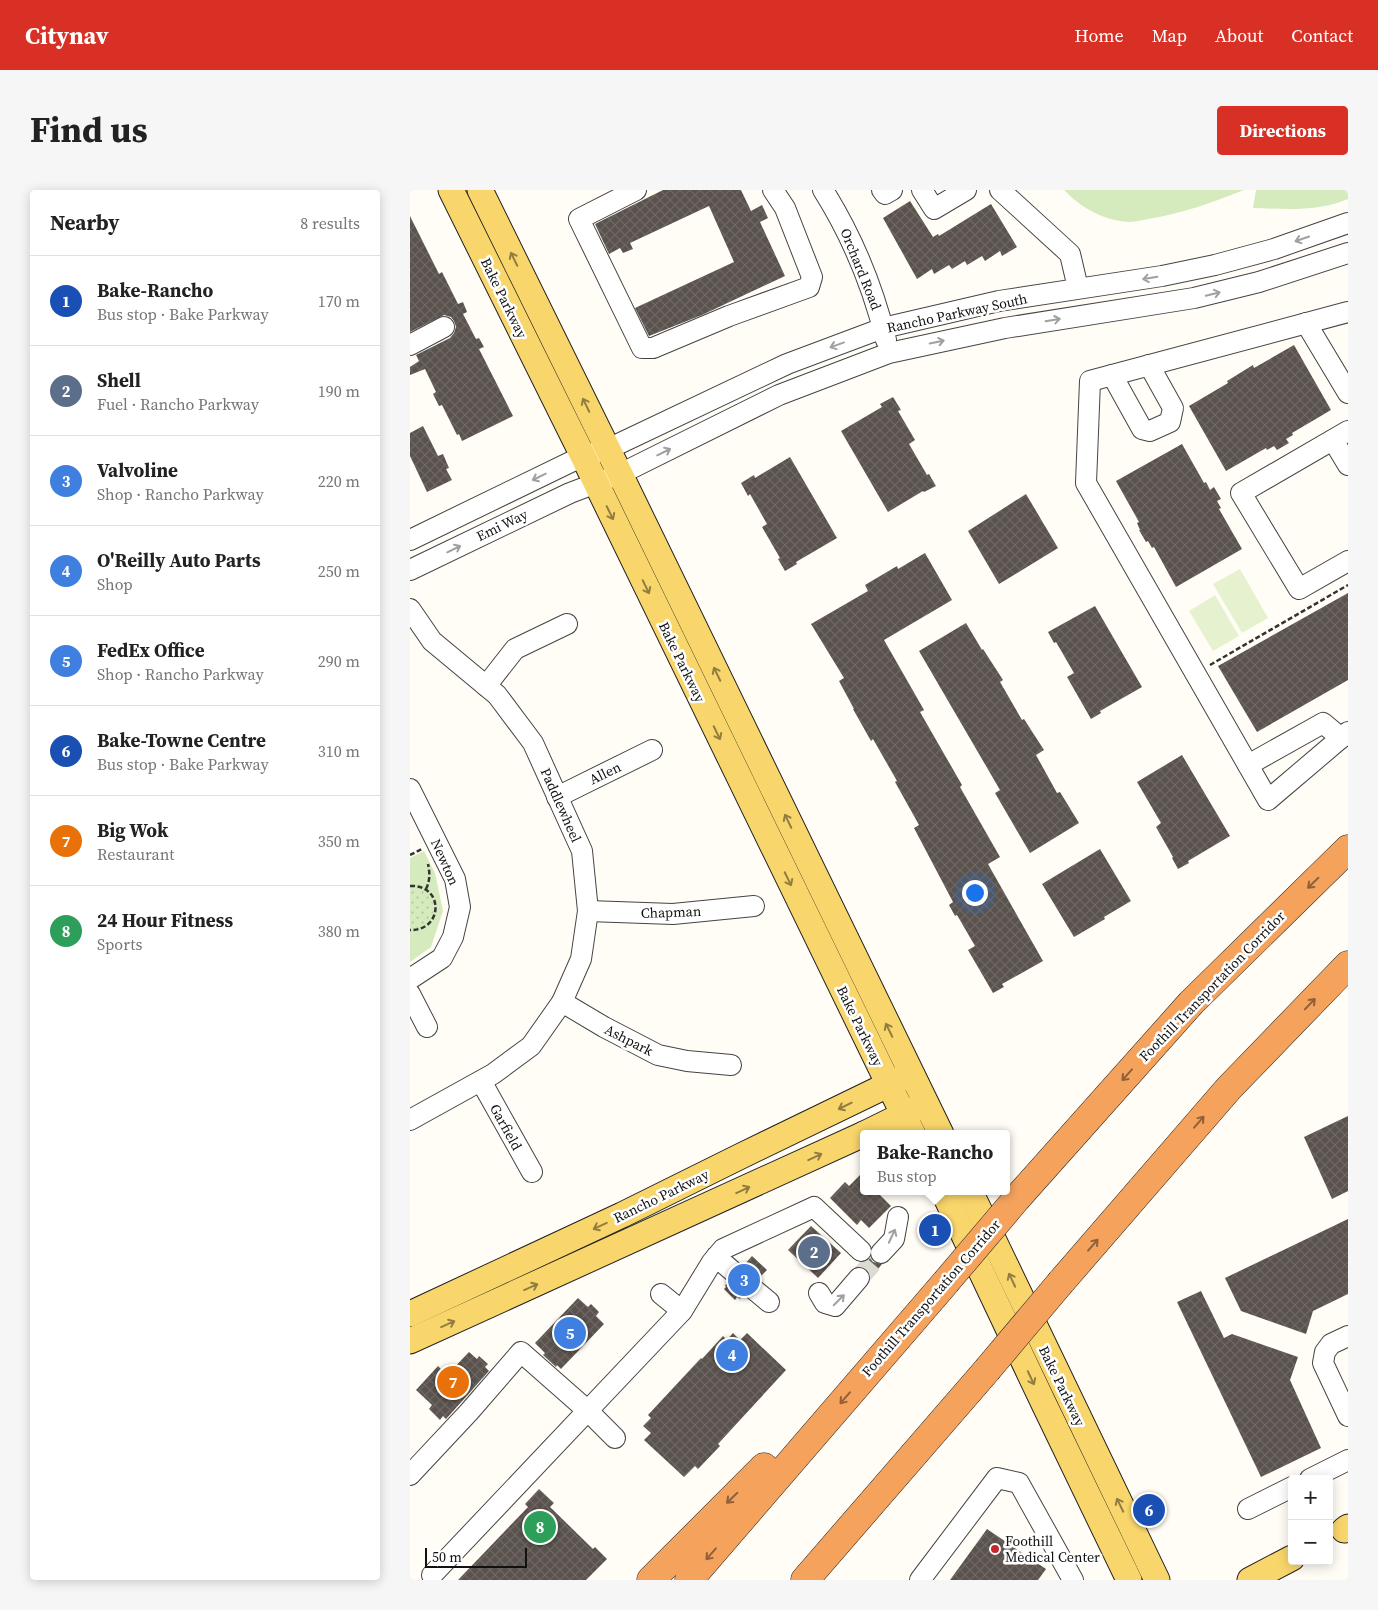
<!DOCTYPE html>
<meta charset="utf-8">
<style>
body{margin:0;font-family:"Source Serif 4",serif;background:#f6f6f6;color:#222}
.controls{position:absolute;right:15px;bottom:15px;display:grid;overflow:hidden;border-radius:5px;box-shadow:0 2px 12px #0003}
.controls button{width:45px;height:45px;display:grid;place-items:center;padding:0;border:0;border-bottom:1px solid #e0e0e0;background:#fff;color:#222;font:25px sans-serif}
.scale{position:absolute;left:15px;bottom:12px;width:102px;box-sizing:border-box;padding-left:5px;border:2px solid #111;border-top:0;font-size:14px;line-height:18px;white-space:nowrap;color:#111;-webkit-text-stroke:4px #fff;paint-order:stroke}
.you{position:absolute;left:564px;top:702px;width:18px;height:18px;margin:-12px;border:4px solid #fff;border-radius:50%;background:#1a73e8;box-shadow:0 0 0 8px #1a73e833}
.badge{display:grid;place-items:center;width:32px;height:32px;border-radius:50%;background:#d93025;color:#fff;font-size:16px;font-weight:700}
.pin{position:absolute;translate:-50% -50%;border:2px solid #fff;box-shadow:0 1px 5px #0006}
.popup{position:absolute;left:450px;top:940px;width:150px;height:65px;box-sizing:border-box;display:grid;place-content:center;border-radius:5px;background:#fff;filter:drop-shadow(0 1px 4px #0005);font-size:16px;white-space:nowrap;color:#767676}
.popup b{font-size:19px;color:#222}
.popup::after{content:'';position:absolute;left:50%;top:100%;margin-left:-10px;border:10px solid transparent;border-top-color:#fff}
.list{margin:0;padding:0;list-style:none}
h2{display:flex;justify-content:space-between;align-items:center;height:65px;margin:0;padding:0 20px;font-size:21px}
h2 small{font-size:16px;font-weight:400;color:#767676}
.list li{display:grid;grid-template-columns:32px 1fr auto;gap:15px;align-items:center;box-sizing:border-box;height:90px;padding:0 20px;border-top:1px solid #e0e0e0}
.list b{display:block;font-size:19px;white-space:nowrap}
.list p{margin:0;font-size:16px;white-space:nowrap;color:#767676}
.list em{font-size:16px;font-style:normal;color:#767676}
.map{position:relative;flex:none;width:938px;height:1390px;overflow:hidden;border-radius:5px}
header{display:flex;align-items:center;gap:30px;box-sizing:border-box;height:70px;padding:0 25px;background:#d93025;color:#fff}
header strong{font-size:24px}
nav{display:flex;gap:28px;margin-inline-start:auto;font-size:18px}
.intro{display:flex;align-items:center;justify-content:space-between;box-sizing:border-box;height:120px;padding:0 30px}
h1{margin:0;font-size:35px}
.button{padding:12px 22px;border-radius:5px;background:#d93025;color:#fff;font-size:18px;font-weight:700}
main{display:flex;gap:30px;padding:0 30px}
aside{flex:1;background:#fff;border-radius:5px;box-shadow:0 2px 12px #0003}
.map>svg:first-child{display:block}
.grass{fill:#d5ebbd}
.park{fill:url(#park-dots)}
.pitch{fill:#e6f2cf}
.building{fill:url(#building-cross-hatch)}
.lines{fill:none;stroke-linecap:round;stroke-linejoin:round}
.minor-tunnel{stroke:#dbdad3;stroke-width:20;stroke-dasharray:20 10;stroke-linecap:butt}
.minor-casing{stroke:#444;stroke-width:22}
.major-casing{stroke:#222;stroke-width:27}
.highway-casing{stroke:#222;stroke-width:29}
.path{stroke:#333;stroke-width:2.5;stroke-dasharray:5 2.5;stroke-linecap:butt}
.minor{stroke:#fff;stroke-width:20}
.major{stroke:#f9d66b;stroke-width:25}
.highway{stroke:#f5a25d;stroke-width:28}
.highway-bridge-casing{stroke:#222;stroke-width:29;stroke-linecap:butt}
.highway-bridge{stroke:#f5a25d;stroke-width:28}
.oneway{stroke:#a0a0a0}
.oneway2{stroke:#917d42}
.oneway3{stroke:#8e613b}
.poi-dot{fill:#c4262e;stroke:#fff;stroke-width:2}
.labels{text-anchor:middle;stroke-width:5;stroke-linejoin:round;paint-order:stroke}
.street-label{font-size:14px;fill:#111;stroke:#fff}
.poi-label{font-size:14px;fill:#111;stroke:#fff;text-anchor:start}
</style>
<header>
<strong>Citynav</strong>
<nav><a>Home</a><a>Map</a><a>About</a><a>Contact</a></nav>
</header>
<div class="intro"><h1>Find us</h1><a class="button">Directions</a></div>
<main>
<aside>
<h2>Nearby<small>8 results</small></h2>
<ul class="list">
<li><span class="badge" style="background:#1a4fb4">1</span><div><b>Bake-Rancho</b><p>Bus stop · Bake Parkway</p></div><em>170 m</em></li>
<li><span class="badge" style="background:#5c6f8a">2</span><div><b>Shell</b><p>Fuel · Rancho Parkway</p></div><em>190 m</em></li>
<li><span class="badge" style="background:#3f7fe0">3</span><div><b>Valvoline</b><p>Shop · Rancho Parkway</p></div><em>220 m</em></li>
<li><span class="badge" style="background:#3f7fe0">4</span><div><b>O'Reilly Auto Parts</b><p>Shop</p></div><em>250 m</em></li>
<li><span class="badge" style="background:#3f7fe0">5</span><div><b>FedEx Office</b><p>Shop · Rancho Parkway</p></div><em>290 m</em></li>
<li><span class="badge" style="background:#1a4fb4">6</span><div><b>Bake-Towne Centre</b><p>Bus stop · Bake Parkway</p></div><em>310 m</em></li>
<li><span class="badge" style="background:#e8710a">7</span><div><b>Big Wok</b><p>Restaurant</p></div><em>350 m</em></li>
<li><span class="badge" style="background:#2e9e5b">8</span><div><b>24 Hour Fitness</b><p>Sports</p></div><em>380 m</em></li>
</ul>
</aside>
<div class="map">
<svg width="938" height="1390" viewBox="0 0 938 1390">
<defs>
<pattern id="park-dots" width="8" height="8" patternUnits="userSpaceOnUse" patternTransform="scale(1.25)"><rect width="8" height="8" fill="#d5ebbd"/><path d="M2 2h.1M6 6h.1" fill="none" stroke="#b6c8a1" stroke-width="1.8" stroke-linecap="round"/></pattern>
<pattern id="building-cross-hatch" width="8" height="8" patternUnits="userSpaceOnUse" patternTransform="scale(1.25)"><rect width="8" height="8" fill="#5a524d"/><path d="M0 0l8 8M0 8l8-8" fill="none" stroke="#6d6662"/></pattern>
</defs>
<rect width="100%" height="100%" fill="#fffdf5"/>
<g class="grass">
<path d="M 654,0 L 834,0 C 803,12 771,24 738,29 C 732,30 724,32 718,32 C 693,30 671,18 654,0 Z"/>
<path d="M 846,0 L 938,0 L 938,9 C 908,22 875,19 843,18 Z"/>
<path d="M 14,661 L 25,683 L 33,721 L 21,757 L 0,772 L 0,668 Z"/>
</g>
<path class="park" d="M 3,697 C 33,702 28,741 0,738 L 0,698 Z"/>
<g class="pitch">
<path d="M 830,379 L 858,428 L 832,443 L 803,394 Z"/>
<path d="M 805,405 L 829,446 L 803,461 L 779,421 Z"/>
</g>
<g class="building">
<path d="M 253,0 L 331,0 L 341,21 L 352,15 L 358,28 L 350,32 L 375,86 L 292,125 L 239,146 L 225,118 L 324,72 L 299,16 L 220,53 L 223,59 L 213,63 L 210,58 L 199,64 L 185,34 Z"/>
<path d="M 500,11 L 523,47 L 528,44 L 529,46 L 581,14 L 607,57 L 592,66 L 590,61 L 575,71 L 572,66 L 557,75 L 555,71 L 542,79 L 539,75 L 524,84 L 522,79 L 507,89 L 473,28 Z"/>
<path d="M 0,26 L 29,84 L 32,82 L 48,114 L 53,112 L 57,122 L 53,124 L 66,149 L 69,148 L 74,157 L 69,159 L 103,226 L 52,251 L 49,244 L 47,245 L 32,215 L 29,216 L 23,204 L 26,202 L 15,179 L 0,185 L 0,177 L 9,171 L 6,165 L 40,148 L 44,143 L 46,137 L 44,131 L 41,127 L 34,125 L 0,142 Z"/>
<path d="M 884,155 L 921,220 L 882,243 L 883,245 L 876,249 L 879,253 L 867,260 L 864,256 L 857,260 L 856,258 L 816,281 L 779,216 L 818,193 L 817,191 L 843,175 L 844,178 Z"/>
<path d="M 483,207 L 491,220 L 488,221 L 505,250 L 499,254 L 517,285 L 519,284 L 526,296 L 514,302 L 513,301 L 478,322 L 431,241 L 472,217 L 470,214 Z"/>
<path d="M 13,236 L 28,266 L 33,264 L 39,278 L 36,279 L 42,290 L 17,302 L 0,266 L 0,243 Z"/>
<path d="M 772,254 L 794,293 L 796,292 L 800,300 L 804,297 L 811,309 L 807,311 L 811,318 L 809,319 L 832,359 L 766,397 L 744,357 L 742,358 L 738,351 L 736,352 L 729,340 L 730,340 L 727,333 L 729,332 L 706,291 Z"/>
<path d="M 380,267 L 427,348 L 386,372 L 387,374 L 375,381 L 368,369 L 370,368 L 352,337 L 357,334 L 340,304 L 338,306 L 331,293 L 344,285 L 345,288 Z"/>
<path d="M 616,304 L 648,358 L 589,394 L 558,341 Z"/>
<path d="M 515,363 L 542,410 L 474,450 L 514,520 L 510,522 L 552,595 L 550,597 L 590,667 L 578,674 L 633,771 L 592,794 L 594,797 L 583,803 L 558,760 L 565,756 L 547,725 L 545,726 L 539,715 L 543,712 L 504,638 L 509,635 L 485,592 L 487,591 L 463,549 L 461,551 L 443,519 L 444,519 L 429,491 L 434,488 L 401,434 L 458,401 L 455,395 L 487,376 L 488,379 Z"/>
<path d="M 938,403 L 938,490 L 847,542 L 808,476 Z"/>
<path d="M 685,416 L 732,497 L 690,521 L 691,523 L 681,529 L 657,487 L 664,483 L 646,452 L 644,453 L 638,442 Z"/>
<path d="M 556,433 L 572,460 L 573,459 L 593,490 L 590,492 L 612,530 L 614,529 L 634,560 L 626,565 L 647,603 L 650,602 L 669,633 L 620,663 L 585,603 L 590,600 L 509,461 Z"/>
<path d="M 772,565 L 820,646 L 778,671 L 779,673 L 768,679 L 762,668 L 763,667 L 746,637 L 751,633 L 727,592 Z"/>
<path d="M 690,659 L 721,711 L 694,727 L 695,729 L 664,747 L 632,694 Z"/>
<path d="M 938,926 L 938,1001 L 922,1009 L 894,947 Z"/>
<path d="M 454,981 L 454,1001 L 466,1001 L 481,1016 L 459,1038 L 451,1030 L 447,1035 L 420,1008 L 435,992 L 439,996 Z"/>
<path d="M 938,1029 L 938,1104 L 903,1121 L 896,1144 L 831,1121 L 815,1088 Z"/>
<path d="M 401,1036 L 431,1063 L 408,1088 L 378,1060 Z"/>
<path d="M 342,1066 L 357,1080 L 349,1088 L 343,1085 L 338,1086 L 337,1080 L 334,1075 Z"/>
<path d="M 460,1068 L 463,1072 L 472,1074 L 461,1088 L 457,1079 L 452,1077 Z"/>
<path d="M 318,1093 L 323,1096 L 329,1095 L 330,1101 L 333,1105 L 330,1109 L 327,1107 L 325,1110 L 314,1099 L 316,1097 L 315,1095 Z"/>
<path d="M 791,1101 L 814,1148 L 822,1144 L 888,1167 L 880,1190 L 911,1258 L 851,1287 L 767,1112 Z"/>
<path d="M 168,1108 L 178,1117 L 181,1114 L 189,1122 L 186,1126 L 194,1134 L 151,1179 L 147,1175 L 146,1177 L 133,1165 L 135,1163 L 125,1153 Z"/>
<path d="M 323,1143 L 330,1150 L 337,1143 L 376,1180 L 308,1254 L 310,1256 L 288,1279 L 285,1276 L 274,1287 L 234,1250 L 241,1243 L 233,1236 L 241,1228 L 238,1225 L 291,1168 L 292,1169 L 313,1146 L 317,1150 Z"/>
<path d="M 59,1162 L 67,1169 L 69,1166 L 78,1174 L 75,1177 L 79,1181 L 36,1229 L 33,1226 L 30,1230 L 19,1219 L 22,1215 L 6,1200 L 28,1176 L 37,1185 Z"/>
<path d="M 129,1299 L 144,1313 L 140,1317 L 183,1359 L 185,1357 L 197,1369 L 176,1390 L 48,1390 L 118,1317 L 115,1314 Z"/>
<path d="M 577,1339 L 636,1379 L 628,1390 L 540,1390 Z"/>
</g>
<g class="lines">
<path class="minor-tunnel" d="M 449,1088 L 471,1063"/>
<defs>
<g id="minor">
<path d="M 226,0 L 169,29 L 232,158 L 243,158 L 319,126 L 399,97 L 402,87 L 375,18 L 363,0"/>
<path d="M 413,0 C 442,46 463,97 476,150"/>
<path d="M 472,0 L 475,4 L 482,0"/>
<path d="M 512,0 L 524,19 L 556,0"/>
<path d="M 590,0 L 660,64 L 668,98"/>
<path d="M 938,122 L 680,191 L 676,293 L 858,610 L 938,542"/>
<path d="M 896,133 L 938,203"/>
<path d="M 0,155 L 34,137"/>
<path d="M 702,185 L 732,239 L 740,241 L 760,232 L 763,218 L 739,175"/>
<path d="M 938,241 L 831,303 L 889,399 L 938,371"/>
<path d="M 923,250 L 938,275"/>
<path d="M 0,350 L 173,266 L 198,259 L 219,249 L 377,174 L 473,138 L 589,111 L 752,86 L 805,75 L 864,59 L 938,33"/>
<path d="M 0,380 L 160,303 L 210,284 L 369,205 L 479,163 L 595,138 L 784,108 L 849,92 L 938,63"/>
<path d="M 0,419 L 22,451 L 87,505 L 123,553 L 172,661 L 178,721 L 171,769 L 152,812 L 121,856 L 83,884 L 0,930"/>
<path d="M 76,496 L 105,459 L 157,434"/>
<path d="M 838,575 L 913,533 L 931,548"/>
<path d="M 0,599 L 45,689 L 50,717 L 43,747 L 32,768 L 0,789"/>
<path d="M 147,607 L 242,560"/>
<path d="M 178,721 L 263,724 L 344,716"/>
<path d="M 0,804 L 17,837"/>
<path d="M 152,812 L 194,837 L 248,865 L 277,871 L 321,875"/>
<path d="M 71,891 L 122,982"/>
<path d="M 471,1063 L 484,1049 L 488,1027"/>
<path d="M 306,1067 L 326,1084"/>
<path d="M 341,1097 L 359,1112"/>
<path d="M 409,1103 L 415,1113 L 425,1116 L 449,1088"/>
<path d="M 272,1121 L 302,1072 L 313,1059 L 404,1017 L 451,1061"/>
<path d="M 938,1146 L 921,1154 L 915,1162 L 913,1173 L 938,1226"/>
<path d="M 0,1285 L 59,1222 L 111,1162 L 178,1221 L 205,1248"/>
<path d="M 900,1289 L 938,1270"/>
<path d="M 838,1319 L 882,1297"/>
<path d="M 22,1385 L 272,1121 L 251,1104"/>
<path d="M 510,1390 L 587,1288 L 609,1293 L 663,1390"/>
</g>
<g id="major">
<path d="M 41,0 L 173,266 L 503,944"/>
<path d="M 70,0 L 210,284 L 531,944"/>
<path d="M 454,944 L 509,917"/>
<path d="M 533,1001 L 634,1214 L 719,1390"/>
<path d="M 560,1001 L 747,1390"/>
<path d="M 0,1124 L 212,1025 L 331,966 L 494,887"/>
<path d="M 0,1151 L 454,944"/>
<path d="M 934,1340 L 938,1337"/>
<path d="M 840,1390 L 882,1368"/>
</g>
<g id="highway">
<path d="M 608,1007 L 781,813 L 938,659"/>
<path d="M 651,1092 L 819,898 L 938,775"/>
<path d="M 241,1390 L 354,1277"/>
<path d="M 279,1390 L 536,1092"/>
<path d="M 395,1390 L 577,1180"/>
</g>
</defs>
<use href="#minor" class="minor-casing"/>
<use href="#major" class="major-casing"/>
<use href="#highway" class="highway-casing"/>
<g class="path">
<path d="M 800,475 L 938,395"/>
<path d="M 0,665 L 12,659"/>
<path d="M 0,696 C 34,694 34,741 0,740"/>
<path d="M 16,699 C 20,691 20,683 18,674"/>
</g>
<use href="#minor" class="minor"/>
<use href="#major" class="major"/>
<use href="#highway" class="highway"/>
<defs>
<g id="highway-bridge">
<path d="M 536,1092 L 608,1007"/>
<path d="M 577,1180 L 651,1092"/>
</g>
</defs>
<use href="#highway-bridge" class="highway-bridge-casing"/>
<use href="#highway-bridge" class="highway-bridge"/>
</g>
<defs><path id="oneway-shaft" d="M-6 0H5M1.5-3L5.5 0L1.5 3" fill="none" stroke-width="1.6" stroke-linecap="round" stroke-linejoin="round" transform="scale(1.25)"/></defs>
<g class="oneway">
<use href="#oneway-shaft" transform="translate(892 49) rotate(161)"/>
<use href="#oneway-shaft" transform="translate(740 88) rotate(170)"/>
<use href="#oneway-shaft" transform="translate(803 104) rotate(-14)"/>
<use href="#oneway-shaft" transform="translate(643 130) rotate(-9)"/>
<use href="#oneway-shaft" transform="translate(527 152) rotate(-12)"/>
<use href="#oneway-shaft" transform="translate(427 155) rotate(160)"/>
<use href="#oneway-shaft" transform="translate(254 262) rotate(-26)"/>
<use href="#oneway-shaft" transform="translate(129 287) rotate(154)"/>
<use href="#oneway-shaft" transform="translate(44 359) rotate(-26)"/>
<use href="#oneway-shaft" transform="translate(482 1046) rotate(-65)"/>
<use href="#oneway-shaft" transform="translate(429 1110) rotate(-45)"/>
</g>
<g class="oneway2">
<use href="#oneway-shaft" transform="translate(104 69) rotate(-116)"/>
<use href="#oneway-shaft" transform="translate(176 215) rotate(-116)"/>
<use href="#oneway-shaft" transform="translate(200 323) rotate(64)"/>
<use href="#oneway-shaft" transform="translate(236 397) rotate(64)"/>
<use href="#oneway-shaft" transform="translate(307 484) rotate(-116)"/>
<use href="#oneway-shaft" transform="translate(307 543) rotate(64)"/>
<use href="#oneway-shaft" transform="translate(378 631) rotate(-116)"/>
<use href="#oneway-shaft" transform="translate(378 689) rotate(64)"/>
<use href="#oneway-shaft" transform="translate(479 840) rotate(-116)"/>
<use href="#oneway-shaft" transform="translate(435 916) rotate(154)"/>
<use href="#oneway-shaft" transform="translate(405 967) rotate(-25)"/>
<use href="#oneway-shaft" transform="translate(333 1000) rotate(-25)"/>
<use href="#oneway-shaft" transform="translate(190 1036) rotate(155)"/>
<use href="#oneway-shaft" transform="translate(602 1090) rotate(-115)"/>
<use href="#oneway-shaft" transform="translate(121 1097) rotate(-24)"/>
<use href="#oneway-shaft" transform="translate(38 1134) rotate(-24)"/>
<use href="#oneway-shaft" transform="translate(621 1188) rotate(65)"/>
<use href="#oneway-shaft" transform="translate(710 1315) rotate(-116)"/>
</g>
<g class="oneway3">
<use href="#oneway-shaft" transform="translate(903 693) rotate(136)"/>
<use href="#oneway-shaft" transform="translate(900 814) rotate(-46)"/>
<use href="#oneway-shaft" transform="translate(717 885) rotate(132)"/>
<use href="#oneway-shaft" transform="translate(789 932) rotate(-49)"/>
<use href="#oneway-shaft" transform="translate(683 1055) rotate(-49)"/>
<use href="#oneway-shaft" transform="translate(435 1208) rotate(131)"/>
<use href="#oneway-shaft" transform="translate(322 1308) rotate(136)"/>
<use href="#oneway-shaft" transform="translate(301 1364) rotate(131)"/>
</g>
<circle class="poi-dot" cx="585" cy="1359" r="5"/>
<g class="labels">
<g class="street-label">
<text transform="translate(451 79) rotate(68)" y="5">Orchard Road</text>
<text transform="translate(94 108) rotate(64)" y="5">Bake Parkway</text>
<text transform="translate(547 123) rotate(-12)" y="5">Rancho Parkway South</text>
<text transform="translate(92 335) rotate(-26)" y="5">Emi Way</text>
<text transform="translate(272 472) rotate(64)" y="5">Bake Parkway</text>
<text transform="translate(195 583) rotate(-26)" y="5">Allen</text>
<text transform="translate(151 615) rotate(66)" y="5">Paddlewheel</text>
<text transform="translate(35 672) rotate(66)" y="5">Newton</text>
<text transform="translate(261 722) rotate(-2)" y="5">Chapman</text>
<text transform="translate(802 796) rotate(-46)" y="5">Foothill Transportation Corridor</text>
<text transform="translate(450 836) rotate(64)" y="5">Bake Parkway</text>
<text transform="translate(219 850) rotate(27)" y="5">Ashpark</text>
<text transform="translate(96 937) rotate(61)" y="5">Garfield</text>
<text transform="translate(251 1006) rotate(-26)" y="5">Rancho Parkway</text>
<text transform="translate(521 1108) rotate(-49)" y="5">Foothill Transportation Corridor</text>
<text transform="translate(652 1196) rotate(64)" y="5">Bake Parkway</text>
</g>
<g class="poi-label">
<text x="595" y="1356">Foothill<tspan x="595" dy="16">Medical Center</tspan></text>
</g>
</g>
</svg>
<div class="controls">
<button>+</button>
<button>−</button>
</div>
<div class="scale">50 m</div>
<div class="you"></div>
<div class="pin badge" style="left:525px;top:1040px;background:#1a4fb4">1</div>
<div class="popup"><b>Bake-Rancho</b>Bus stop</div>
<div class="pin badge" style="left:404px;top:1062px;background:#5c6f8a">2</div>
<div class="pin badge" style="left:334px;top:1090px;background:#3f7fe0">3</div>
<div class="pin badge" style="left:322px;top:1165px;background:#3f7fe0">4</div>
<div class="pin badge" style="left:160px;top:1143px;background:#3f7fe0">5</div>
<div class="pin badge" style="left:739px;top:1320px;background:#1a4fb4">6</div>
<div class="pin badge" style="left:43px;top:1192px;background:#e8710a">7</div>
<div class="pin badge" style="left:130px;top:1337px;background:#2e9e5b">8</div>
</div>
</main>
